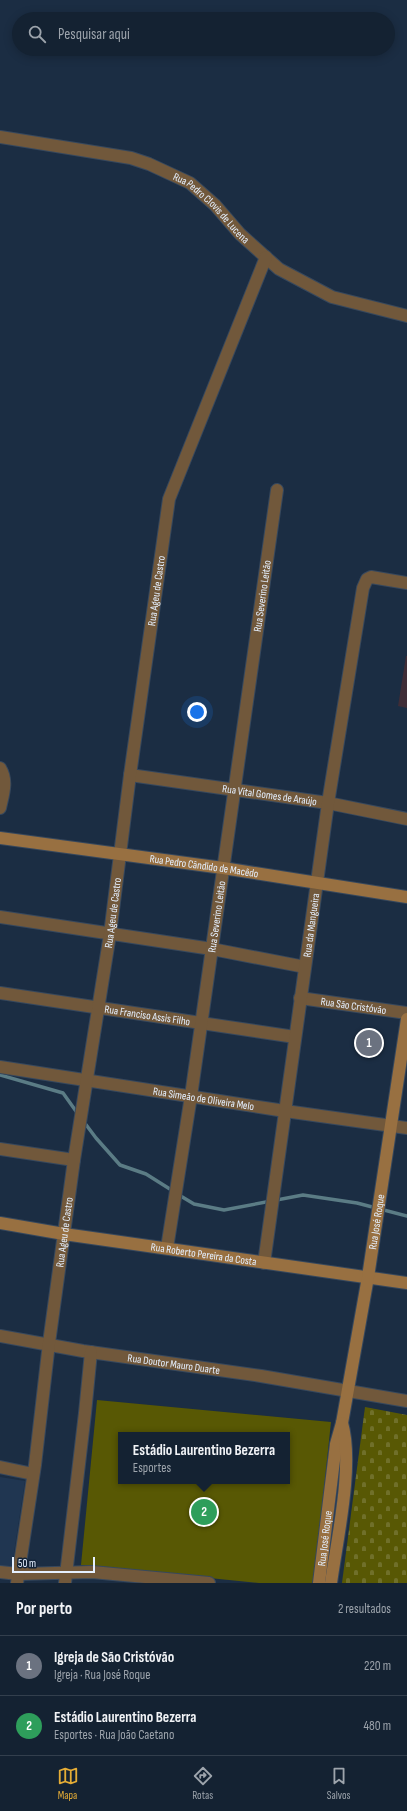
<!DOCTYPE html>
<html lang="pt">
<meta charset="utf-8">
<style>
body{margin:0;font-family:"Sofia Sans Condensed",sans-serif;background:#1d2a3a;color:#f1f3f6}
.scale{position:absolute;left:12px;bottom:10px;width:83px;box-sizing:border-box;padding-left:4px;border:2px solid #e5f0ff;border-top:0;font-size:11px;line-height:14px;white-space:nowrap;color:#e5f0ff;-webkit-text-stroke:3px #122338;paint-order:stroke}
.you{position:absolute;left:197px;top:712px;width:14px;height:14px;margin:-10px;border:3px solid #fff;border-radius:50%;background:#1a73e8;box-shadow:0 0 0 6px #1a73e833}
.badge{display:grid;place-items:center;width:26px;height:26px;border-radius:50%;background:#e5ad36;color:#fff;font-size:13px;font-weight:700}
.pin{position:absolute;translate:-50% -50%;border:2px solid #fff;box-shadow:0 1px 4px #0006}
.popup{position:absolute;left:118px;top:1432px;width:172px;height:52px;box-sizing:border-box;display:grid;place-content:center;border-radius:0px;background:#142232;filter:drop-shadow(0 1px 3px #0005);font-size:13px;white-space:nowrap;color:#9da4ac}
.popup b{font-size:15px;color:#f1f3f6}
.popup::after{content:'';position:absolute;left:50%;top:100%;margin-left:-8px;border:8px solid transparent;border-top-color:#142232}
.list{margin:0;padding:0;list-style:none}
h2{display:flex;justify-content:space-between;align-items:center;height:52px;margin:0;padding:0 16px;font-size:17px}
h2 small{font-size:13px;font-weight:400;color:#9da4ac}
.list li{display:grid;grid-template-columns:26px 1fr auto;gap:12px;align-items:center;box-sizing:border-box;height:60px;padding:0 16px;border-top:1px solid #333f4d}
.list b{display:block;font-size:15px;white-space:nowrap}
.list p{margin:0;font-size:13px;white-space:nowrap;color:#9da4ac}
.list em{font-size:13px;font-style:normal;color:#9da4ac}
.icon{flex:none;width:22px;height:22px;fill:none;stroke:currentColor;stroke-width:2;stroke-linecap:round;stroke-linejoin:round}
.map{position:relative;flex:none;width:407px;height:1583px;overflow:hidden}
.search{position:absolute;background:#142232;box-shadow:0 2px 10px #0003;left:12px;right:12px;top:12px;height:44px;display:flex;align-items:center;gap:10px;box-sizing:border-box;padding:0 14px;border-radius:22px;color:#9da4ac;font-size:15px}
.sheet{height:172px;background:#142232}
nav{display:flex;justify-content:space-around;align-items:center;box-sizing:border-box;height:56px;border-top:1px solid #333f4d;background:#142232;font-size:11px;color:#9da4ac}
nav a{display:grid;justify-items:center;gap:2px}
nav .on{color:#e5ad36}
.map>svg:first-child{display:block}
.built{fill:#203651}
.medical{fill:#3f2d37}
.cemetery{fill:url(#cemetery-stones)}
.garden{fill:#585804;fill-rule:evenodd}
.lines{fill:none;stroke-linecap:round;stroke-linejoin:round}
.stream{stroke:#5b7c85;stroke-width:3.5}
.street-casing{stroke:#37485d;stroke-width:14}
.secondary-casing{stroke:#37485d;stroke-width:14}
.street{stroke:#71583b;stroke-width:12}
.secondary{stroke:#987041;stroke-width:12}
.labels{text-anchor:middle;stroke-width:4;stroke-linejoin:round;paint-order:stroke}
.street-label{font-size:11px;fill:#e5f0ff;stroke:#122338}
</style>
<div class="map">
<svg width="407" height="1583" viewBox="0 0 407 1583">
<defs>
<pattern id="cemetery-stones" width="16" height="16" patternUnits="userSpaceOnUse"><rect width="16" height="16" fill="#585804"/><path d="M2 7V4a2 2 0 0 1 4 0v3zM10 15v-3a2 2 0 0 1 4 0v3z" fill="#70702a"/></pattern>
</defs>
<rect width="100%" height="100%" fill="#1b2d43"/>
<path class="built" d="M 0,1477 L 25,1481 L 11,1572 L 0,1570 Z"/>
<path class="medical" d="M 406,656 L 407,656 L 407,708 L 398,706 Z"/>
<path class="cemetery" d="M 365,1407 L 407,1415 L 407,1583 L 342,1583 Z"/>
<path class="garden" d="M 97,1400 L 331,1422 L 314,1583 L 259,1583 L 81,1565 ZM 121,1435 L 287,1435 L 287,1481 L 121,1481 Z"/>
<g class="lines">
<g class="stream">
<path d="M 0,1075 L 63,1093 L 78,1114"/>
<path d="M 84,1122 L 96,1138 L 120,1165 L 146,1174 L 173,1191"/>
<path d="M 179,1195 L 194,1204 L 224,1210 L 303,1195 L 357,1203 L 407,1216"/>
</g>
<defs>
<g id="street">
<path id="s1" d="M 0,137 L 131,158 L 149,164 L 190,183 L 215,205 L 240,234 L 279,269 L 332,297 L 407,316"/>
<path d="M 0,768 C 8,781 3,794 0,808"/>
<path id="s2" d="M 130,775 L 328,803 L 407,819"/>
<path d="M 0,917 L 212,949 L 305,967"/>
<path id="s3" d="M 0,993 L 295,1037"/>
<path id="s4" d="M 300,998 L 407,1013"/>
<path id="s5" d="M 0,1067 L 285,1111 L 407,1128"/>
<path d="M 0,1149 L 74,1160"/>
<path id="s6" d="M 167,1248 L 191,1096 L 277,490"/>
<path id="s7" d="M 264,1263 L 328,803 L 363,588 L 367,579 L 371,577 L 407,583"/>
<path id="s8" d="M 0,1336 L 83,1351 L 261,1376 L 407,1401"/>
<path d="M 0,1467 L 33,1474"/>
<path d="M 0,1572 L 18,1574 L 92,1572 L 209,1583"/>
<path id="s9" d="M 17,1583 L 35,1465 L 49,1343 L 74,1160 L 110,934 L 130,775 L 169,499 L 266,257"/>
<path d="M 65,1583 L 85,1413 L 91,1352"/>
</g>
<g id="secondary">
<path id="s10" d="M 0,838 L 223,868 L 407,897"/>
<path id="s11" d="M 0,1223 L 64,1234 L 407,1283"/>
<path id="s12" d="M 319,1583 L 336,1444 L 342,1423 L 368,1277 L 407,1019"/>
<path d="M 331,1583 C 337,1539 354,1465 342,1423"/>
</g>
</defs>
<use href="#street" class="street-casing"/>
<use href="#secondary" class="secondary-casing"/>
<use href="#street" class="street"/>
<use href="#secondary" class="secondary"/>
</g>
<g class="labels">
<g class="street-label">
<text dy="4" stroke="none"><textPath href="#s1" startOffset="229">Rua Pedro Clovis de Lucena</textPath></text>
<text dy="4" stroke="none"><textPath href="#s9" startOffset="1002">Rua Ageu de Castro</textPath></text>
<text dy="4" stroke="none"><textPath href="#s6" startOffset="659">Rua Severino Leitão</textPath></text>
<text dy="4" stroke="none"><textPath href="#s2" startOffset="141">Rua Vital Gomes de Araújo</textPath></text>
<text dy="4" stroke="none"><textPath href="#s10" startOffset="206">Rua Pedro Cândido de Macêdo</textPath></text>
<text dy="4" stroke="none"><textPath href="#s9" startOffset="677">Rua Ageu de Castro</textPath></text>
<text dy="4" stroke="none"><textPath href="#s6" startOffset="335">Rua Severino Leitão</textPath></text>
<text dy="4" stroke="none"><textPath href="#s7" startOffset="341">Rua da Mangueira</textPath></text>
<text dy="4" stroke="none"><textPath href="#s4" startOffset="54">Rua São Cristóvão</textPath></text>
<text dy="4" stroke="none"><textPath href="#s3" startOffset="149">Rua Franciso Assis Filho</textPath></text>
<text dy="4" stroke="none"><textPath href="#s5" startOffset="206">Rua Simeão de Oliveira Melo</textPath></text>
<text dy="4" stroke="none"><textPath href="#s12" startOffset="366">Rua José Roque</textPath></text>
<text dy="4" stroke="none"><textPath href="#s9" startOffset="354">Rua Ageu de Castro</textPath></text>
<text dy="4" stroke="none"><textPath href="#s11" startOffset="206">Rua Roberto Pereira da Costa</textPath></text>
<text dy="4" stroke="none"><textPath href="#s8" startOffset="176">Rua Doutor Mauro Duarte</textPath></text>
<text dy="4" stroke="none"><textPath href="#s12" startOffset="45">Rua José Roque</textPath></text>
</g>
</g>
</svg>
<div class="scale">50 m</div>
<div class="you"></div>
<div class="pin badge" style="left:369px;top:1043px;background:#6b7280">1</div>
<div class="pin badge" style="left:204px;top:1512px;background:#2e9e5b">2</div>
<div class="popup"><b>Estádio Laurentino Bezerra</b>Esportes</div>
<div class="search"><svg class="icon" aria-label="search" viewBox="0 0 24 24"><circle cx="10" cy="10" r="6"/><path d="M15 15l6 6"/></svg>Pesquisar aqui</div>
</div>
<section class="sheet">
<h2>Por perto<small>2 resultados</small></h2>
<ul class="list">
<li><span class="badge" style="background:#6b7280">1</span><div><b>Igreja de São Cristóvão</b><p>Igreja · Rua José Roque</p></div><em>220 m</em></li>
<li><span class="badge" style="background:#2e9e5b">2</span><div><b>Estádio Laurentino Bezerra</b><p>Esportes · Rua João Caetano</p></div><em>480 m</em></li>
</ul>
</section>
<nav>
<a class="on"><svg class="icon" aria-label="map" viewBox="0 0 24 24"><path d="M3 6l6-2 6 2 6-2v14l-6 2-6-2-6 2zM9 4v14M15 6v14"/></svg>Mapa</a>
<a><svg class="icon" aria-label="directions" viewBox="0 0 24 24"><path d="M12 3l9 9-9 9-9-9zM9 14v-3h6M13 9l2 2-2 2"/></svg>Rotas</a>
<a><svg class="icon" aria-label="saved" viewBox="0 0 24 24"><path d="M7 4h10v16l-5-4-5 4z"/></svg>Salvos</a>
</nav>
